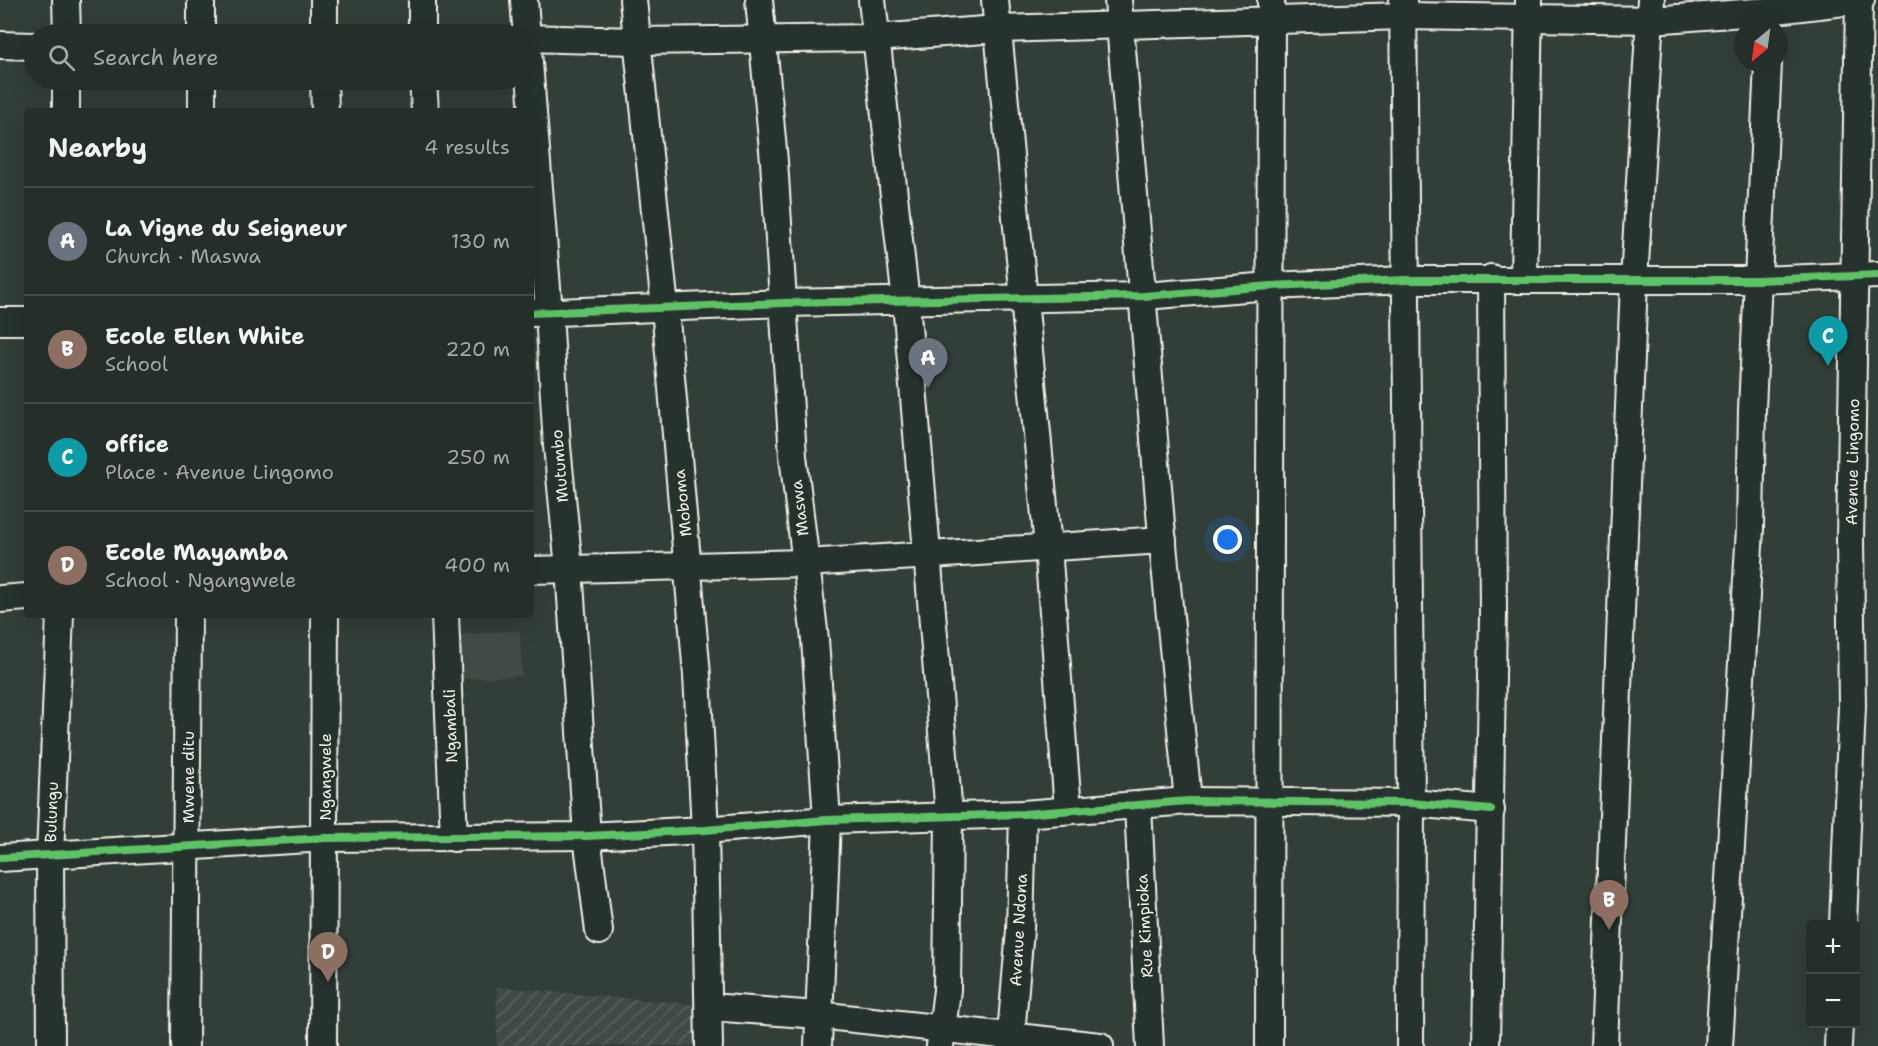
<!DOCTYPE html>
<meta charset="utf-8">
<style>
body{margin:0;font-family:"Shantell Sans",sans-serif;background:#323a36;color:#f1f3f6}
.controls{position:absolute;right:18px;bottom:18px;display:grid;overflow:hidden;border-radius:6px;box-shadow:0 6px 24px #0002}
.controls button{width:54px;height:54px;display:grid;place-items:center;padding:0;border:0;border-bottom:2px solid #424a47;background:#262e2a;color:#f1f3f6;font:30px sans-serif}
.compass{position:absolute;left:1734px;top:18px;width:54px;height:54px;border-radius:50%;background:#262e2a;box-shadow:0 6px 24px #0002;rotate:209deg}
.you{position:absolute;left:1228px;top:540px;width:21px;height:21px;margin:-15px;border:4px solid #fff;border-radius:50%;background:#1a73e8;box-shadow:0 0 0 9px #1a73e833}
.badge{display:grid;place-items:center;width:39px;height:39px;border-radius:50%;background:#bca0f2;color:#fff;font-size:20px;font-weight:700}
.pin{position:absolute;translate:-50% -50px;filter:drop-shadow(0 2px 3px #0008)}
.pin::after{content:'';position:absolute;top:32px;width:21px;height:18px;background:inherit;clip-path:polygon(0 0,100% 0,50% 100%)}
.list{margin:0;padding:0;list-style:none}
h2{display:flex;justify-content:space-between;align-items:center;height:78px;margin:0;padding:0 24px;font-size:26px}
h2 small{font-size:20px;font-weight:400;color:#a4a8a8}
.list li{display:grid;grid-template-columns:39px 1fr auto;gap:18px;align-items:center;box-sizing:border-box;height:108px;padding:0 24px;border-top:2px solid #424a47}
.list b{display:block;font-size:22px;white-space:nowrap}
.list p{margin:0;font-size:20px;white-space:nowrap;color:#a4a8a8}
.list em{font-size:20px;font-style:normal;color:#a4a8a8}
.icon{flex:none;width:33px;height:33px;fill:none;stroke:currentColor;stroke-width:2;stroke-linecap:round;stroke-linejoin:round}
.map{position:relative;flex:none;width:1878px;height:1046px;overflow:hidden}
.search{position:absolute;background:#262e2a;box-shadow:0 6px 24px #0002;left:24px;top:24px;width:510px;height:66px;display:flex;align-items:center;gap:15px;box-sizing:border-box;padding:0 21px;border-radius:33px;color:#a4a8a8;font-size:22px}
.panel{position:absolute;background:#262e2a;box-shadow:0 6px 24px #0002;left:24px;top:108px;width:510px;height:510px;border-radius:6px}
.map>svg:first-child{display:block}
.built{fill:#404b44}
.industrial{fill:url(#industrial-furrows)}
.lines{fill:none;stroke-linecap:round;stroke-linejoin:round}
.minor-casing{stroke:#f4f1e8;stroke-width:30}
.minor{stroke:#26332d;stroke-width:26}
.cycleway-casing{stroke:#26332d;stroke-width:11}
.cycleway{stroke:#61c268;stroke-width:8}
.labels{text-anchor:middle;stroke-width:5;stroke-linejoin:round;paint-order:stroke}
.street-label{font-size:16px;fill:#f4f1e8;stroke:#26332d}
</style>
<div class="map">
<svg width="1878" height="1046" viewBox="0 0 1878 1046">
<defs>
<pattern id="industrial-furrows" width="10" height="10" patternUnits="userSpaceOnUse" patternTransform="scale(1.5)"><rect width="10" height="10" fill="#404b44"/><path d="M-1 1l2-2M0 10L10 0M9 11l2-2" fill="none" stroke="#5c655f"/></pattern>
</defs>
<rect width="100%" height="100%" fill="#323e38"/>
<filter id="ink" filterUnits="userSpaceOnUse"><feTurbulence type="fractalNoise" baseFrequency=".0167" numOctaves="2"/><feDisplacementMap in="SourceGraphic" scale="12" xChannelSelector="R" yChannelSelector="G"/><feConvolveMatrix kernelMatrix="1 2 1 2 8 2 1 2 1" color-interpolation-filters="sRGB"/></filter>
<g filter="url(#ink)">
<path class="built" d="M 520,630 L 522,676 L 462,679 L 458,635 Z"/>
<path class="industrial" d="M 497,987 L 702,1005 L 700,1046 L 497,1046 Z"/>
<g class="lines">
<defs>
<g id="minor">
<path d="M 66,0 L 67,34"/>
<path d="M 201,0 L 201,34"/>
<path d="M 422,0 L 422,34"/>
<path d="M 524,0 L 549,313 L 557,446 L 569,568 L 587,836 L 599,931"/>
<path d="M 633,0 L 665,308 L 697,675 L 705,830 L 709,1046"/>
<path d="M 759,0 L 774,161 L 793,456 L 815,639 L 827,820 L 818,1046"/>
<path d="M 872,0 L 906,302 L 949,815 L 947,990 L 940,1046"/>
<path d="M 995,0 L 1048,547 L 1068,810"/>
<path d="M 1118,0 L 1161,524 L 1188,801"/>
<path d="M 1403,0 L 1411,803 L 1410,1046"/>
<path d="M 324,34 L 324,0"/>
<path d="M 524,38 L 636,41 L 875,38 L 998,29 L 1403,16 L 1652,20 L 1769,11 L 1861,0"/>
<path d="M 0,45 L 34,46"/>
<path d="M 202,80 L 202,111"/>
<path d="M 324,80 L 325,111"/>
<path d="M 423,80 L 425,111"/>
<path d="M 66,111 L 66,80"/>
<path d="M 1524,279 L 1529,0"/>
<path d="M 531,313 L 784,303 L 1144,296 L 1271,286 L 1406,280 L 1758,280 L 1878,275"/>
<path d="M 0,321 L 27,321"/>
<path d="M 531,570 L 806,563 L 1163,540"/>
<path d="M 0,599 L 27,597"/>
<path d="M 445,615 L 454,838"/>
<path d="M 1138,806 L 1150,1046"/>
<path d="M 0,858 L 326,838 L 587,836 L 705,830 L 827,820 L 1023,814 L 1188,801 L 1411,803 L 1491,810"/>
<path d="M 1843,924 L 1852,706 L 1850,539 L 1859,0"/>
<path d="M 710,1007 L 818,1015 L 1100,1046"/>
<path d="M 51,1046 L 50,856 L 60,615"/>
<path d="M 185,1046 L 188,615"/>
<path d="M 323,1046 L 325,615"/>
<path d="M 1010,1046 L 1020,930 L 1023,814"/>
<path d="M 1269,1046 L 1271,0"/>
<path d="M 1486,1046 L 1493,614 L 1491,278"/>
<path d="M 1604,1046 L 1634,280 L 1651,0"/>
<path d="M 1719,1046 L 1750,529 L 1752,409 L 1768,63"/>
<path d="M 1838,1046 L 1839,1024"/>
</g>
</defs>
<use href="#minor" class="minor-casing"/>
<use href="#minor" class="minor"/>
<defs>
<g id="cycleway">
<path d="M 531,313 L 784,303 L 1144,296 L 1271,286 L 1406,280 L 1758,280 L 1878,275"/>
<path d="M 0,858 L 326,838 L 587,836 L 705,830 L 827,820 L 1023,814 L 1188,801 L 1411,803 L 1491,810"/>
</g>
</defs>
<use href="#cycleway" class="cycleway-casing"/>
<use href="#cycleway" class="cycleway"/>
</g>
</g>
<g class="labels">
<g class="street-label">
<text transform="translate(1852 462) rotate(-89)" y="6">Avenue Lingomo</text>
<text transform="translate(559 466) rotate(-95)" y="6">Mutumbo</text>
<text transform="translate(682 503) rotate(-96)" y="6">Moboma</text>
<text transform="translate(799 508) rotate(-97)" y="6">Maswa</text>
<text transform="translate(450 726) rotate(-92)" y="6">Ngambali</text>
<text transform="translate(188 777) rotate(-90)" y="6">Mwene ditu</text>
<text transform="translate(325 777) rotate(-90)" y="6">Ngangwele</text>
<text transform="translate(51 812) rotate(-88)" y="6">Bulungu</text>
<text transform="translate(1144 926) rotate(-93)" y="6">Rue Kimpioka</text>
<text transform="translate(1018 930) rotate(-87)" y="6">Avenue Ndona</text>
</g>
</g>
</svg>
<div class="controls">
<button>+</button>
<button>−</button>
</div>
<svg class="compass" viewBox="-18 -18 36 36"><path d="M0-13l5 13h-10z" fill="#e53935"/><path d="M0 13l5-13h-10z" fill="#a4a8a8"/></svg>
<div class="you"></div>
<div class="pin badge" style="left:928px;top:388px;background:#6b7280">A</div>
<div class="pin badge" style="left:1609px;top:930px;background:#8d6e63">B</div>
<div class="pin badge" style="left:1828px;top:366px;background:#0f9aa8">C</div>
<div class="pin badge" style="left:328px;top:982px;background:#8d6e63">D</div>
<div class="search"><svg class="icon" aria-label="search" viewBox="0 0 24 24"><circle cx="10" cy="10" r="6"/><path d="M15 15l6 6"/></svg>Search here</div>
<section class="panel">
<h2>Nearby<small>4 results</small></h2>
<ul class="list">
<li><span class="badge" style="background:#6b7280">A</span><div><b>La Vigne du Seigneur</b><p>Church · Maswa</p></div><em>130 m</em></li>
<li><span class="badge" style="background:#8d6e63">B</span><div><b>Ecole Ellen White</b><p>School</p></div><em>220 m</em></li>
<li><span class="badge" style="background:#0f9aa8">C</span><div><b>office</b><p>Place · Avenue Lingomo</p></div><em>250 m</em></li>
<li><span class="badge" style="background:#8d6e63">D</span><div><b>Ecole Mayamba</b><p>School · Ngangwele</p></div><em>400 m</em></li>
</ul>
</section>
</div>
